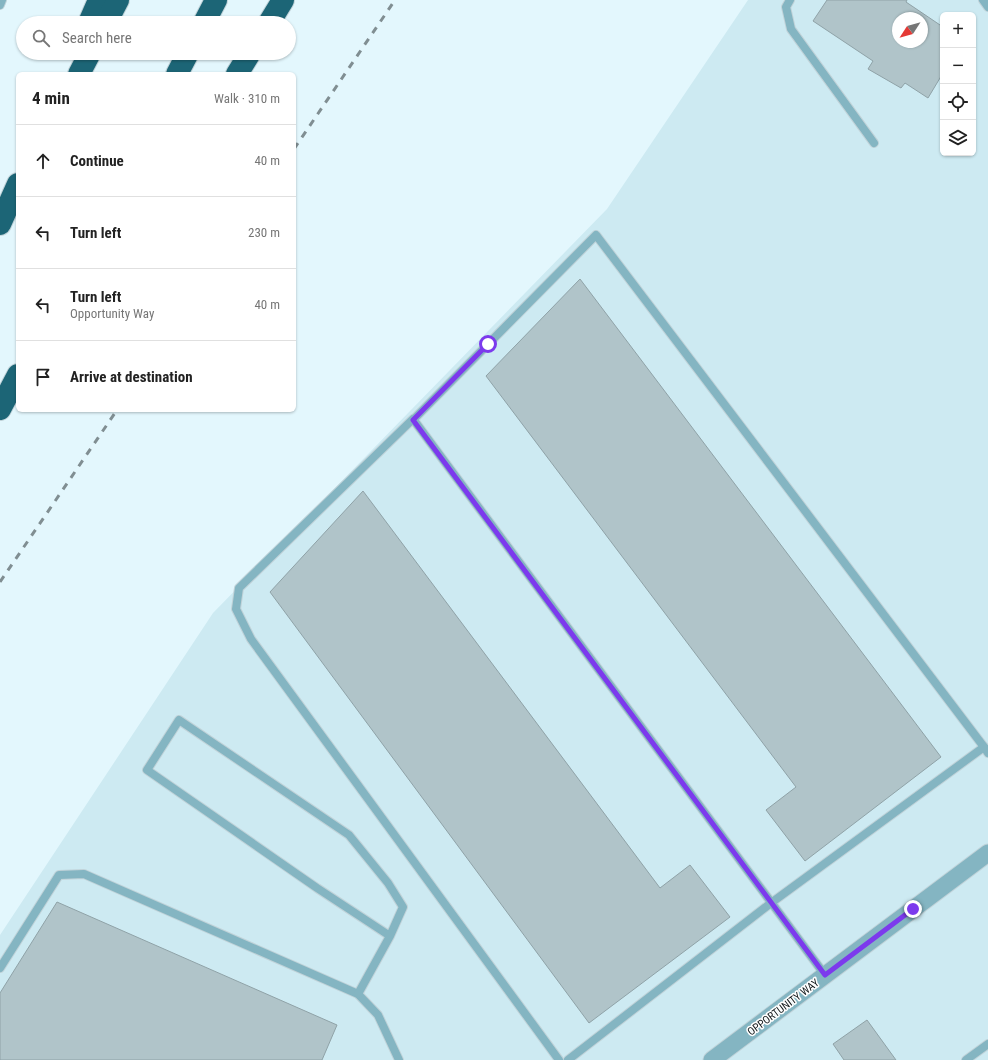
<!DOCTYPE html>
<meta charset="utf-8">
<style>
body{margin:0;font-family:"Roboto Condensed",sans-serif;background:#f6f6f6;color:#222}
.controls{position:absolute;right:12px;top:12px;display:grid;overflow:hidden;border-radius:6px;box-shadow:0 1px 3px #0004}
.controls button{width:36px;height:36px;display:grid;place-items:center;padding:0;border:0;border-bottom:1px solid #e0e0e0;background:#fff;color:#222;font:20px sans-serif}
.compass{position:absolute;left:892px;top:12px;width:36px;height:36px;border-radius:50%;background:#fff;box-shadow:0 1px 3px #0004;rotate:234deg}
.stop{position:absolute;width:12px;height:12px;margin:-9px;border:3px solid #7c3aed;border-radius:50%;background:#fff}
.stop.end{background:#7c3aed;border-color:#fff;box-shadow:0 1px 4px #0008}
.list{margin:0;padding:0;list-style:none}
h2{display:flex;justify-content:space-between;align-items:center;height:52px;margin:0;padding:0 16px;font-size:17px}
h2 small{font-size:13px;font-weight:400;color:#767676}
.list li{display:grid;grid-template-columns:26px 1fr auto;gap:12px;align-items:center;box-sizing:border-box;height:72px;padding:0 16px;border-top:1px solid #e0e0e0}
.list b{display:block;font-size:15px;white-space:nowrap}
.list p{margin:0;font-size:13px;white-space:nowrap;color:#767676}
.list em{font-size:13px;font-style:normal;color:#767676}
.icon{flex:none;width:22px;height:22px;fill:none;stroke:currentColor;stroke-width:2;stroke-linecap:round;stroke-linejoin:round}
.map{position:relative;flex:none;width:988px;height:1060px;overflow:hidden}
.search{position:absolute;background:#fff;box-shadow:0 1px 3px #0004;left:16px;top:16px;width:280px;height:44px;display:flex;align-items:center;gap:10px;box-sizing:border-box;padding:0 14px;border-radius:22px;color:#767676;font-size:15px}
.panel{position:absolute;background:#fff;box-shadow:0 1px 3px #0004;left:16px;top:72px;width:280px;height:340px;border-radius:6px}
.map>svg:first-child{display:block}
.built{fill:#cdeaf2;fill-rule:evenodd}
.building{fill:#b0c4c9;stroke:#8fa2a7;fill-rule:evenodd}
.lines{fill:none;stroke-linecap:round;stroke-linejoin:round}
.lane-casing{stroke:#c1d3d9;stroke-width:10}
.street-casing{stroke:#c1d3d9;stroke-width:19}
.highway-casing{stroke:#c1d3d9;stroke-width:24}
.lane{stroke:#84b5c2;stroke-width:8}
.street{stroke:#84b5c2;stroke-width:17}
.highway{stroke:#1c6576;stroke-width:22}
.rail{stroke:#808e92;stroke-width:3;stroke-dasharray:7 7;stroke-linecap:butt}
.route{stroke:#7c3aed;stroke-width:5}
.labels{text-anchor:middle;stroke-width:3;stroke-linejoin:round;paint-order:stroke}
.street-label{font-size:11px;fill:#101719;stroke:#fff}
</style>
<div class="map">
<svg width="988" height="1060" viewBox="0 0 988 1060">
<rect width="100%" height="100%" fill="#e3f7fd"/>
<path class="built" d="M 748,0 L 988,0 L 988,1060 L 0,1060 L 0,935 L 213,613 L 607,209 ZM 943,15 L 973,15 L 973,153 L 943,153 ZM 898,18 L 922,18 L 922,42 L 898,42 Z"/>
<g class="building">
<path d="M 827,0 L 907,0 L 906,2 L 943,27 L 943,73 L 928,98 L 905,83 L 901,88 L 868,69 L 873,61 L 813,21 ZM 898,18 L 922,18 L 922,42 L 898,42 Z"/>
<path d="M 580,279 L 941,757 L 805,861 L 766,810 L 796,787 L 486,376 Z"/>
<path d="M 363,491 L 660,888 L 690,865 L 730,917 L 589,1023 L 270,592 Z"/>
<path d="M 57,902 L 337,1025 L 322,1060 L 0,1060 L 0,993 Z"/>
<path d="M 867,1020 L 896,1060 L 844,1060 L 833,1044 Z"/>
</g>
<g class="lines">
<defs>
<g id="lane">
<path d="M 790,0 L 786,7 L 791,29 L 874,143"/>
<path d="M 983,0 L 988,7"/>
<path d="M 0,5 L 2,0"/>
<path d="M 413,420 L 596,235 L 984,747"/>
<path d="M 0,968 L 59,875 L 84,874 L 358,994 L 378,1015 L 399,1060"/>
<path d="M 358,994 L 390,936 L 403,907 L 388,883 L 349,835 L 179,720 L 147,770 L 317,888 L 390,936"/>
<path d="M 559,1060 L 251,639 L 236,609 L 239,588 L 413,419 L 825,975"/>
<path d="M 568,1060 L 771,903 L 984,747 L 988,753"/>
<path d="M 966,1060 L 988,1044"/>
</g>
<path id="street" d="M 712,1060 L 988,853"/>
<g id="highway">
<path d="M 89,23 L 99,0"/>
<path d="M 106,23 L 118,0"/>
<path d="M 204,23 L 216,0"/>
<path d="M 269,23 L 283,0"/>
<path d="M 79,74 L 90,53"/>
<path d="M 177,74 L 188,53"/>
<path d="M 237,74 L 250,53"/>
<path d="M 0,224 L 18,184"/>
<path d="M 0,409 L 18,375"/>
</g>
</defs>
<use href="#lane" class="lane-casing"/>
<use href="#street" class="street-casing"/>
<use href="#highway" class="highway-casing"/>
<use href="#lane" class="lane"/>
<use href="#street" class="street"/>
<use href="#highway" class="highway"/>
<g class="rail">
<path d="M 294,149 L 395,0"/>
<path d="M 0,582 L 117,410"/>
</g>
</g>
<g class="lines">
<path class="route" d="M 488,344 L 413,420 L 825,975 L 913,909"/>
</g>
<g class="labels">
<g class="street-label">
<text transform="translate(783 1007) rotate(-37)" y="4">OPPORTUNITY WAY</text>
</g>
</g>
</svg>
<div class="controls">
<button>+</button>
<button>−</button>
<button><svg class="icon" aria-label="locate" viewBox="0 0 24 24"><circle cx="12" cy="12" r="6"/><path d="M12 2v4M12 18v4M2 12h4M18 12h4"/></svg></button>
<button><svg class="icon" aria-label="layers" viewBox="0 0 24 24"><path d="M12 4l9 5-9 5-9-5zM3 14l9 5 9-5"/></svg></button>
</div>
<svg class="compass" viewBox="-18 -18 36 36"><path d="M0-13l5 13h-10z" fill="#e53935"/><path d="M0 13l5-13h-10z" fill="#767676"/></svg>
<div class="stop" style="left:488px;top:344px"></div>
<div class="stop end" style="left:913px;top:909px"></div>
<div class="search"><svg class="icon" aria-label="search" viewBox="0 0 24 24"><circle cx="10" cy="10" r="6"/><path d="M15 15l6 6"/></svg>Search here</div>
<section class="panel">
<h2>4 min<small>Walk · 310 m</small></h2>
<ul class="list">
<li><svg class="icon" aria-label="ahead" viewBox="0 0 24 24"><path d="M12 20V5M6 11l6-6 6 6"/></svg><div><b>Continue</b></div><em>40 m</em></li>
<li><svg class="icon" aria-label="left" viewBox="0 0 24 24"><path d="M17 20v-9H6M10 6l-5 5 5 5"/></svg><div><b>Turn left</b></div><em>230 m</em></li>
<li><svg class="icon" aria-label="left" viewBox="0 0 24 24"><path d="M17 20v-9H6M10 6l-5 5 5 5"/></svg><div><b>Turn left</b><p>Opportunity Way</p></div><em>40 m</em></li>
<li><svg class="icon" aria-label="arrive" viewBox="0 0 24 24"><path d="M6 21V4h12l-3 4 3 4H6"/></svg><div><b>Arrive at destination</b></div></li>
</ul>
</section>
</div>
